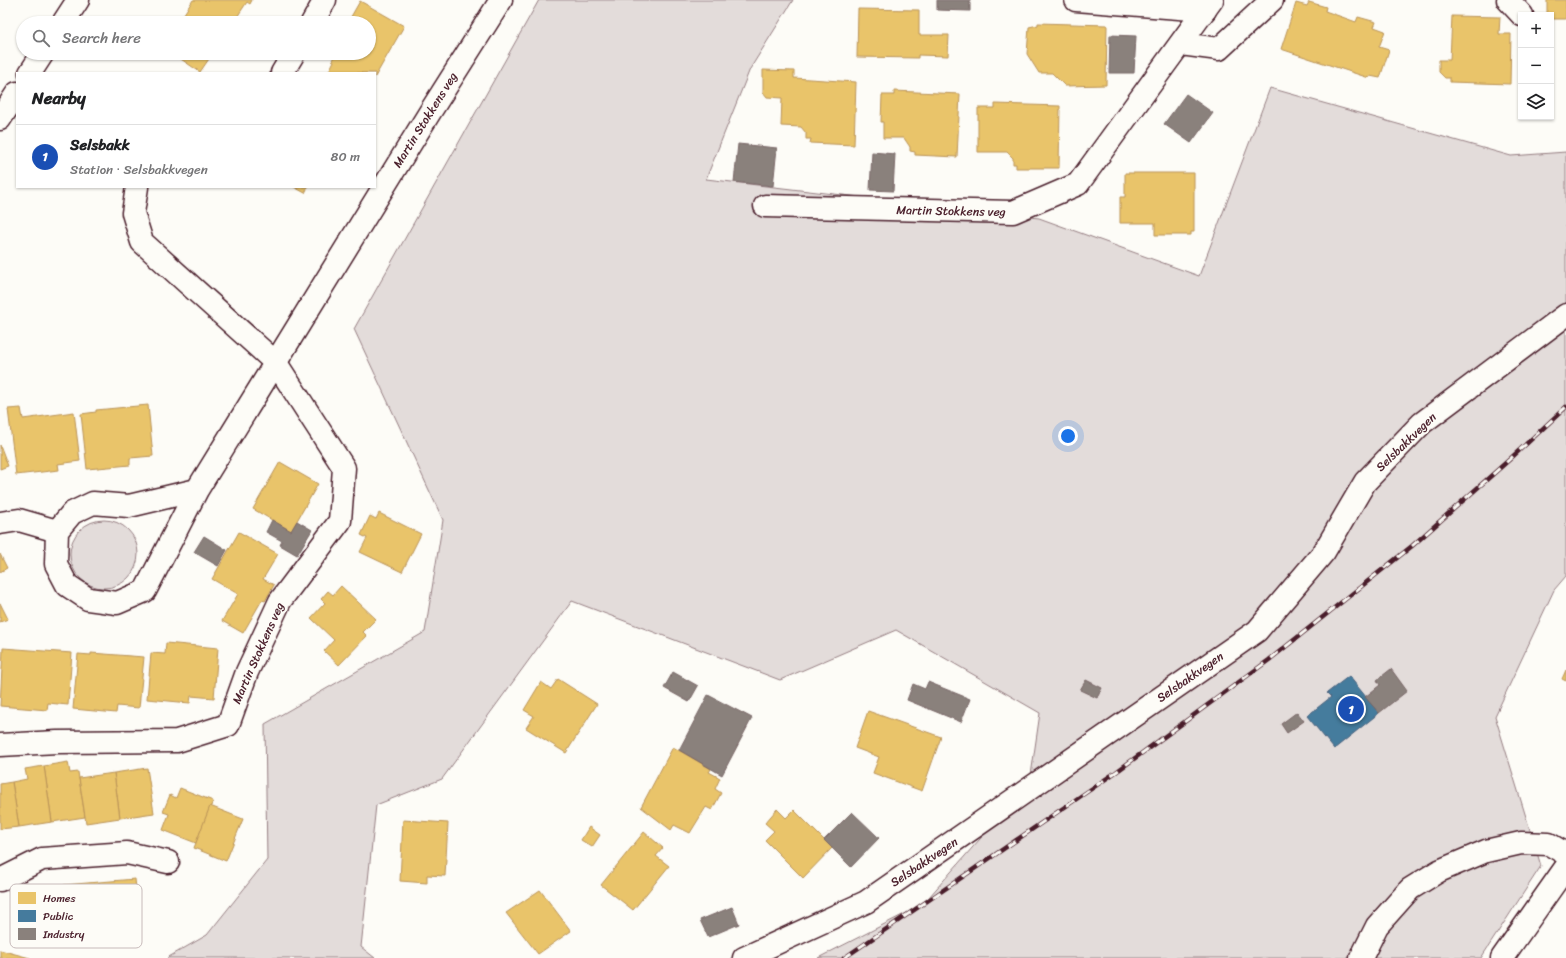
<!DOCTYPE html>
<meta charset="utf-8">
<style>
body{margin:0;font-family:Sriracha,sans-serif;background:#f6f6f6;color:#202124}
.controls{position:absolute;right:12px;top:12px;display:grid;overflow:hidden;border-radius:0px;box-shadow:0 1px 3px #0004}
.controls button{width:36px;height:36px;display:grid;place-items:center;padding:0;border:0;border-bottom:1px solid #e0e0e0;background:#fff;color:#202124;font:20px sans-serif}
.you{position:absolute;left:1068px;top:436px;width:14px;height:14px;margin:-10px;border:3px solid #fff;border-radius:50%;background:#1a73e8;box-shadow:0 0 0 6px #1a73e833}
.badge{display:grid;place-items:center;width:26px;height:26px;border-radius:50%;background:#d1495b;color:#fff;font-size:13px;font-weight:700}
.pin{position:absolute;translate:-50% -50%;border:2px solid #fff;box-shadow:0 1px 4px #0006}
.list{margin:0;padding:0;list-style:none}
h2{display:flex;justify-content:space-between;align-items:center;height:52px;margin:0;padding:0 16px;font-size:17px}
h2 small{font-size:13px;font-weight:400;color:#757577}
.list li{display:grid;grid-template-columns:26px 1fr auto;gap:12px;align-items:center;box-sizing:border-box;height:64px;padding:0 16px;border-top:1px solid #e0e0e0}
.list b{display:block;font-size:15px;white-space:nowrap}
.list p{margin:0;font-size:13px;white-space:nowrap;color:#757577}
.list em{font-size:13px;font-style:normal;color:#757577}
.icon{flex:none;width:22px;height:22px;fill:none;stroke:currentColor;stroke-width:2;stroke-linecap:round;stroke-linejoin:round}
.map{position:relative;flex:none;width:1566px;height:958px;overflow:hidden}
.search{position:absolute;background:#fff;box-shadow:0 1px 3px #0004;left:16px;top:16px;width:360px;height:44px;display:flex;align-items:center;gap:10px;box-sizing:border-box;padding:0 14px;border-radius:22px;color:#757577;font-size:15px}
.panel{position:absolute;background:#fff;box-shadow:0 1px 3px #0004;left:16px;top:72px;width:360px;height:116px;border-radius:0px}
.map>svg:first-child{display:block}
.green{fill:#e3dcda;stroke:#967e82}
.homes{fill:#e9c46a;stroke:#b99257}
.public{fill:#457b9d;stroke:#465f7b}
.industry{fill:#8a817c;stroke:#776464}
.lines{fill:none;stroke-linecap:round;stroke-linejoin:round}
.street-casing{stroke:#4a1f2b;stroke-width:25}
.secondary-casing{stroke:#4a1f2b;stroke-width:25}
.street{stroke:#fdfcf7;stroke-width:22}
.secondary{stroke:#fdfcf7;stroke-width:22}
.rail-casing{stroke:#4a1f2b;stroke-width:4.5}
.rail{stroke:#fdfcf7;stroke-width:3;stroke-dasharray:9;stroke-linecap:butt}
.labels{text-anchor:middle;stroke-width:4;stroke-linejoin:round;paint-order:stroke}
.street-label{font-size:12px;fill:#4a1f2b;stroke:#fdfcf7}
.key{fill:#fdfcf7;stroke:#c7baba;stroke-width:1}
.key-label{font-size:11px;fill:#4a1f2b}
</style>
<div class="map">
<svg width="1566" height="958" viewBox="0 0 1566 958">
<rect width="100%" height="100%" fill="#fdfcf7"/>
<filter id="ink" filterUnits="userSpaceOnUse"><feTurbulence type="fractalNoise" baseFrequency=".025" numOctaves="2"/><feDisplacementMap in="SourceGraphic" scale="8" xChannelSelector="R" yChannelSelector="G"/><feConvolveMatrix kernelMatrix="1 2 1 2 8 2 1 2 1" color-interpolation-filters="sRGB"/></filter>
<g filter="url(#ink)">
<g class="green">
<path d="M 539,0 L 793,0 L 750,69 L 706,179 L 1039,218 L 1199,276 L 1270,88 L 1511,156 L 1566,152 L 1566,576 L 1554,590 L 1495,716 L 1541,866 L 1481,958 L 818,958 L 922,905 L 1030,782 L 1040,713 L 896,630 L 780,680 L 572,601 L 442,779 L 376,805 L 361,947 L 375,958 L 167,958 L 207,935 L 267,860 L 265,724 L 425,632 L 443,520 L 354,329 Z"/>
<circle cx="104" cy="554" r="34"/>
</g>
<g class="homes">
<path d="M 193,0 L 252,0 L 250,4 L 247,2 L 237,17 L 240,19 L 238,23 L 178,23 Z"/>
<path d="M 1547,0 L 1566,0 L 1566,19 L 1551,19 L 1551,15 L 1547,15 Z"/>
<path d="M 360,1 L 404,26 L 375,77 L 375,73 L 328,73 L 334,61 L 332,60 L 336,53 L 369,53 L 369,23 L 351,23 L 348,22 Z"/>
<path d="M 1309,2 L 1326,7 L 1325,11 L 1356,22 L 1358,17 L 1376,22 L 1374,27 L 1385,31 L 1379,47 L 1389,50 L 1380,78 L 1370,76 L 1369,78 L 1281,49 L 1296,3 L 1307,6 Z"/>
<path d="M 858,9 L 919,10 L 919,35 L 949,35 L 948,56 L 918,55 L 918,58 L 857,57 Z"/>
<path d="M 1452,16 L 1500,17 L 1499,34 L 1511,34 L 1510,84 L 1450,82 L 1450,78 L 1445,78 L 1439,72 L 1439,60 L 1450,60 Z"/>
<path d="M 1038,23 L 1107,25 L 1106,85 L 1065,86 L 1052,73 L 1039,73 L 1027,54 L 1029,27 L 1038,25 Z"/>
<path d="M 172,53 L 213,53 L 200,72 Z"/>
<path d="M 763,70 L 794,71 L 794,78 L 856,82 L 854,145 L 810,143 L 811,139 L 806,139 L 806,133 L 801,127 L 781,126 L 782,98 L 767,97 L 763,92 Z"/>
<path d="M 894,91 L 960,94 L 957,157 L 915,155 L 915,152 L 910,151 L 910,147 L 904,138 L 883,138 L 883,122 L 881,122 L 882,95 L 894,95 Z"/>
<path d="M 995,104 L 1060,106 L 1059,168 L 1016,168 L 1016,164 L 1013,164 L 1013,158 L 1007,152 L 978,152 L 978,108 L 995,108 Z"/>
<path d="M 1125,173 L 1194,173 L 1194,232 L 1191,232 L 1191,235 L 1155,235 L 1155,223 L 1120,223 L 1120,197 L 1125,197 Z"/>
<path d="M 294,187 L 308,187 L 305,193 Z"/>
<path d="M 148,405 L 153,456 L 130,458 L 130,465 L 87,469 L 81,414 L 96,412 L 96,410 Z"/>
<path d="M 21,408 L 23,419 L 74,412 L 80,461 L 58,464 L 59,470 L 16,475 L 8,409 Z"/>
<path d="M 0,445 L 8,466 L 0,469 Z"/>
<path d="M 280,462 L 318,484 L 291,531 L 253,509 Z"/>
<path d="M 379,513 L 421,534 L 402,572 L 360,552 L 367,538 L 361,535 L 370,516 L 376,519 Z"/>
<path d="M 239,532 L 278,554 L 263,579 L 274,585 L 265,601 L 262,600 L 243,633 L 222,621 L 238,594 L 212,579 Z"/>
<path d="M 0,554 L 7,568 L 0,572 Z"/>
<path d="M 341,586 L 376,619 L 363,632 L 367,636 L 339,665 L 324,651 L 334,640 L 311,618 L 325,603 L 321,599 L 328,591 L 333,595 Z"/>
<path d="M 0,603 L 8,619 L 0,622 Z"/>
<path d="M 166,643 L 218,648 L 214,698 L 191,696 L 190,703 L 147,699 L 151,653 L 165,654 Z"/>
<path d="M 3,648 L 72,653 L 68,705 L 48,703 L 47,710 L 0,706 Z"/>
<path d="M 91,653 L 144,657 L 139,708 L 117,706 L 116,713 L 73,709 L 78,654 L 91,655 Z"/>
<path d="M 1566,670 L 1566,681 L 1562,679 Z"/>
<path d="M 558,679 L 597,704 L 566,753 L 526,728 L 534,716 L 524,710 L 541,682 L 551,689 Z"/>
<path d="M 868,711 L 941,737 L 922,791 L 873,773 L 879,757 L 855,748 Z"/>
<path d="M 673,747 L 711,769 L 709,772 L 720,778 L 715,789 L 721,793 L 712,810 L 706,807 L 690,833 L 674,825 L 671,830 L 641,807 Z"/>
<path d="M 68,762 L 70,773 L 78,772 L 85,817 L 52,822 L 44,766 Z"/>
<path d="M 44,766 L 52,822 L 19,827 L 12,782 L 27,779 L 25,769 Z"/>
<path d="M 147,768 L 154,813 L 120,818 L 114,773 Z"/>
<path d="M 114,773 L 120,818 L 86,823 L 79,778 Z"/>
<path d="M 12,782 L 19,827 L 0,829 L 0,784 Z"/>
<path d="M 180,788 L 213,801 L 196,843 L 163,830 L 169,814 L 163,812 L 170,795 L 176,798 Z"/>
<path d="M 210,806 L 243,819 L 226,861 L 194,848 Z"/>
<path d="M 777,809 L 786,818 L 794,810 L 832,848 L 803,878 L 765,840 L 774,831 L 765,823 Z"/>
<path d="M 403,820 L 448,823 L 445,876 L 427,875 L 427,883 L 400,881 Z"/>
<path d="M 589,827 L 600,835 L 592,847 L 581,840 Z"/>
<path d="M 644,832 L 663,848 L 656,856 L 669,866 L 633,910 L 601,885 Z"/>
<path d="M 135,879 L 140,929 L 104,932 L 99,882 Z"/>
<path d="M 99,882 L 104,932 L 69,935 L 64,885 Z"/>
<path d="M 540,890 L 571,931 L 538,954 L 506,913 Z"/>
<path d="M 0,950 L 30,958 L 0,958 Z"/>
</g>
<path class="public" d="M 1349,676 L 1379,713 L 1334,749 L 1307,716 L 1331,697 L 1327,693 Z"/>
<g class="industry">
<path d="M 937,0 L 970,0 L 970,11 L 937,10 Z"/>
<path d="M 1110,35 L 1136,36 L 1134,73 L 1109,73 Z"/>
<path d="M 1186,94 L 1213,113 L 1191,143 L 1164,124 Z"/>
<path d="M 738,144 L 777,148 L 773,186 L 734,182 Z"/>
<path d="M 872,152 L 895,154 L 893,191 L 870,190 Z"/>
<path d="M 272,520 L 291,531 L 297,521 L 312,530 L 297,555 L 280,545 L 282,541 L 266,532 Z"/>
<path d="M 204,536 L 227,550 L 218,566 L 194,552 Z"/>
<path d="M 1391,669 L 1407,691 L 1379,713 L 1365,697 L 1380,685 L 1377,680 Z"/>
<path d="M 673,672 L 698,686 L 689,702 L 664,688 Z"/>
<path d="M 1086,680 L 1102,688 L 1097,698 L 1080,690 Z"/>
<path d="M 928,682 L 970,699 L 961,722 L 907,700 L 913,684 L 925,689 Z"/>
<path d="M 708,695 L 752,718 L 722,775 L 679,750 Z"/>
<path d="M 1297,712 L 1304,721 L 1287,733 L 1281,724 Z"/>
<path d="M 852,812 L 879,838 L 851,867 L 824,840 Z"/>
<path d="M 732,907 L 739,924 L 708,937 L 700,920 Z"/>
</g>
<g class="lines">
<defs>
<g id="street">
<path d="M 1076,0 L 1205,10"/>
<path d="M 1508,0 L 1522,15"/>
<path d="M 312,23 L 325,0"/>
<path d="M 1181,44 L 1219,49 L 1272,0"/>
<path d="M 282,73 L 294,53"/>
<path d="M 765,206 L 1013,212 L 1078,184 L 1212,0"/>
<path d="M 197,490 L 129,506 L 93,503 L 72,513 L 57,531 L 56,564 L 67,585 L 88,599 L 117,603 L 145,591 L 197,490 L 430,112 L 501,0"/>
<path d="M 0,523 L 19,520 L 57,531"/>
<path d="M 0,745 L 57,742 L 177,741 L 228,725 L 247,672 L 280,601 L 340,521 L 344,468 L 276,363 L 142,242 L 133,213 L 137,187"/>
<path d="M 0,880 L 42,859 L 127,853 L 168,862"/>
<path d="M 744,958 L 866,902 L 1257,631 L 1324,552 L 1365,482 L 1422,423 L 1566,315"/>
<path d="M 1361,958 L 1377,926 L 1410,889 L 1439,871 L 1486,851 L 1521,843 L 1549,844 L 1566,854"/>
<path d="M 1502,958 L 1566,867"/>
</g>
<g id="secondary">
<path d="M 63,23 L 78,0"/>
<path d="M 30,73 L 43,53"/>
<path d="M 0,119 L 17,93"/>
</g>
</defs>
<use href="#street" class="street-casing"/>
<use href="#secondary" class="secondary-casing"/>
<use href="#street" class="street"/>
<use href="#secondary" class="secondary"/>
<defs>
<path id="rail" d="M 844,958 L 1116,772 L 1269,660 L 1412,546 L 1510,459 L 1566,407"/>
</defs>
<use href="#rail" class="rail-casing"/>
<use href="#rail" class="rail"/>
</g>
</g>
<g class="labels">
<g class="street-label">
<text transform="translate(425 120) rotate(-58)" y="4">Martin Stokkens veg</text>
<text transform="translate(951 211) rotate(1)" y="4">Martin Stokkens veg</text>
<text transform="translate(1406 442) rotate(-44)" y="4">Selsbakkvegen</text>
<text transform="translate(258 653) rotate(-66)" y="4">Martin Stokkens veg</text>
<text transform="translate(1190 677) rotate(-35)" y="4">Selsbakkvegen</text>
<text transform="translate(924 862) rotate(-34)" y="4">Selsbakkvegen</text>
</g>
</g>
<rect x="10" y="884" width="132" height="64" rx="6" class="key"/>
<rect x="18" y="892" width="18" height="12" fill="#e9c46a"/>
<rect x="18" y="910" width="18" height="12" fill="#457b9d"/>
<rect x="18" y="928" width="18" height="12" fill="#8a817c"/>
<g class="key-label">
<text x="43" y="902">Homes</text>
<text x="43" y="920">Public</text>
<text x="43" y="938">Industry</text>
</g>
</svg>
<div class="controls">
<button>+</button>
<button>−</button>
<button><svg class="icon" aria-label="layers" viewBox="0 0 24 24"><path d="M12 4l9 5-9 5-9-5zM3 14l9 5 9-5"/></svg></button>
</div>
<div class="you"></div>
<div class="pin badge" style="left:1351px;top:709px;background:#1a4fb4">1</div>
<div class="search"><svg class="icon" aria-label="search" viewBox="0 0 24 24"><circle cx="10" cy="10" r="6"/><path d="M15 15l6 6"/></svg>Search here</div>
<section class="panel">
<h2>Nearby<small></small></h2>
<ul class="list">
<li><span class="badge" style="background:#1a4fb4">1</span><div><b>Selsbakk</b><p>Station · Selsbakkvegen</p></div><em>80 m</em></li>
</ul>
</section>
</div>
